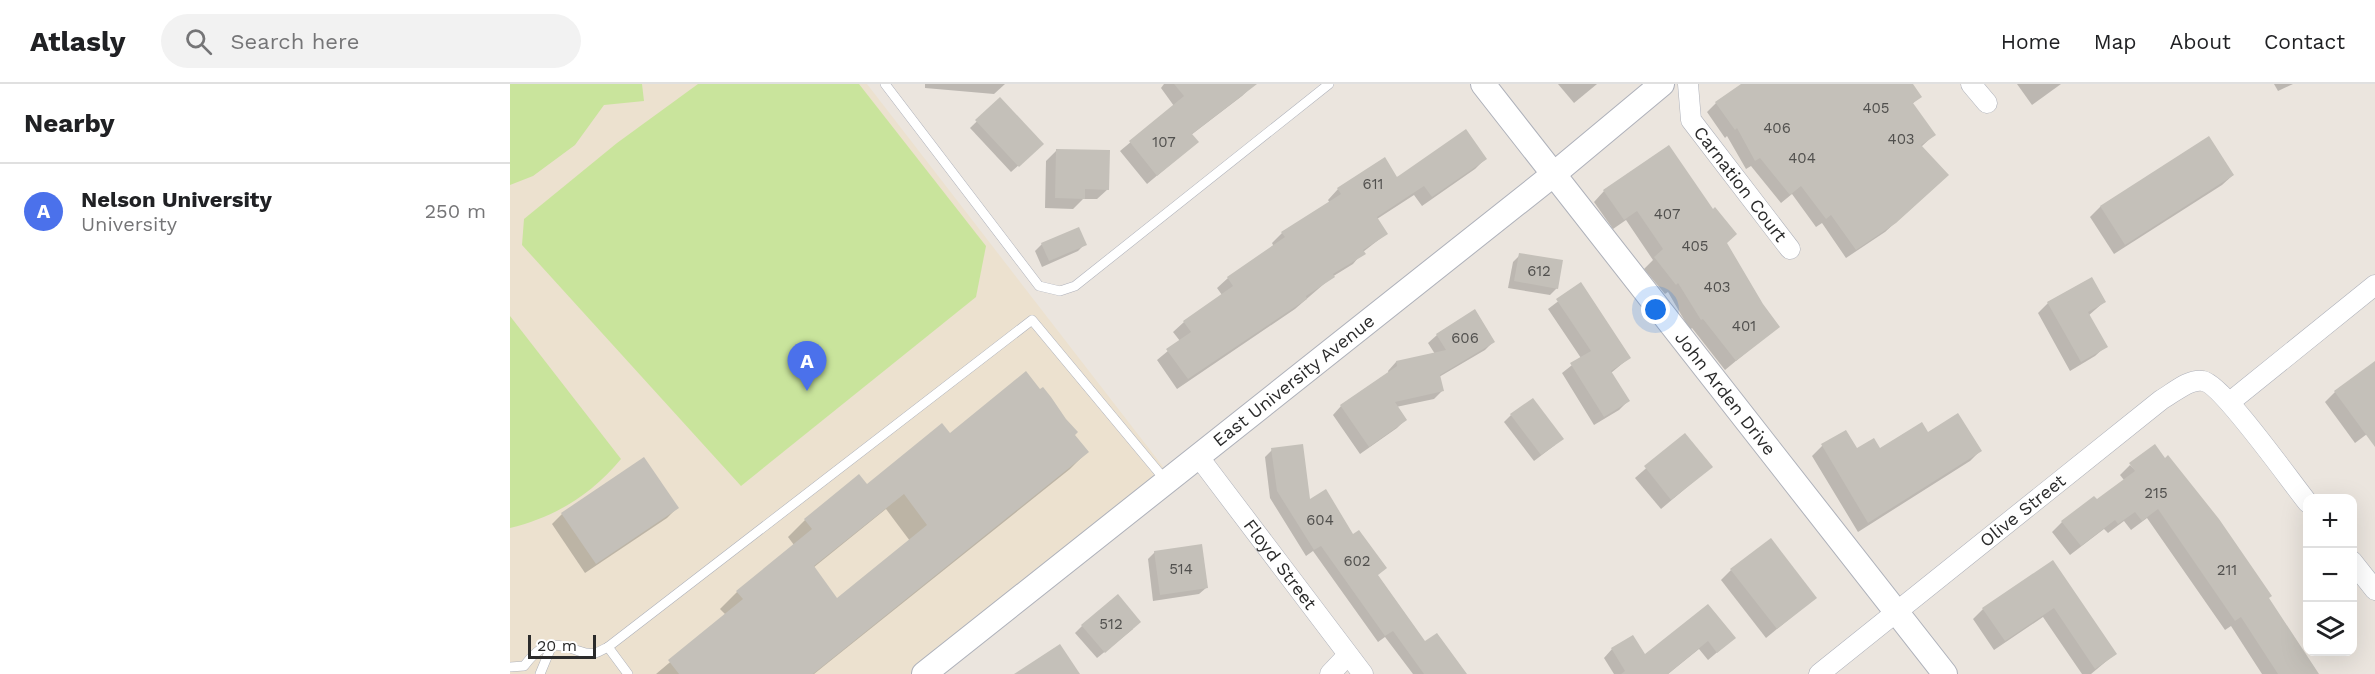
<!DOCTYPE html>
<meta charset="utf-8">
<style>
body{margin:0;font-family:"Work Sans",sans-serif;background:#f2f2f2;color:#202124}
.controls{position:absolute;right:18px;bottom:18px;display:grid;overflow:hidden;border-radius:12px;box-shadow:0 6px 24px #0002}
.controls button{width:54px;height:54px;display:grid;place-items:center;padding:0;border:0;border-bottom:2px solid #e0e0e0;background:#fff;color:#202124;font:30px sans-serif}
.scale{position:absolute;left:18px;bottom:15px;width:68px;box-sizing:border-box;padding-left:6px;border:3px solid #2b2b2b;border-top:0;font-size:16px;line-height:21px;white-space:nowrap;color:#2b2b2b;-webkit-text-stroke:4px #fff;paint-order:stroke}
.you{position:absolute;left:1146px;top:226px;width:21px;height:21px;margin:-15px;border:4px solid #fff;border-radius:50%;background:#1a73e8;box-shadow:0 0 0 9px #1a73e833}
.badge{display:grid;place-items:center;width:39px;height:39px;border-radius:50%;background:#4b71eb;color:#fff;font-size:20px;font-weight:700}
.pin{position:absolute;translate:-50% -50px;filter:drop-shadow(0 2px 3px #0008)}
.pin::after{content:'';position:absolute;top:32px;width:21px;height:18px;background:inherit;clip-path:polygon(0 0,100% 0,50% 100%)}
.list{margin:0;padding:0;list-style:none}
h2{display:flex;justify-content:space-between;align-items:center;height:78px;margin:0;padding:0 24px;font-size:26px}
h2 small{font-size:20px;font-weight:400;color:#757577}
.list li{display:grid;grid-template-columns:39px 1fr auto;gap:18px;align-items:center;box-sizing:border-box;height:96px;padding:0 24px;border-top:2px solid #e0e0e0}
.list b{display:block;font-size:22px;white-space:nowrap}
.list p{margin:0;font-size:20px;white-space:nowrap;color:#757577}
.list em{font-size:20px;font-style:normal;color:#757577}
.icon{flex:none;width:33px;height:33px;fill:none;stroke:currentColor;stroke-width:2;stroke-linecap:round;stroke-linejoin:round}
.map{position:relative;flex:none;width:1865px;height:590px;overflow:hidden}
header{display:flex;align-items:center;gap:36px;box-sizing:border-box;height:84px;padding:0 30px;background:#fff;border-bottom:2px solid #e0e0e0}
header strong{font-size:28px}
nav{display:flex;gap:33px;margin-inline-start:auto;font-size:21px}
.search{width:420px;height:54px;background:#f2f2f2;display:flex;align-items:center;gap:15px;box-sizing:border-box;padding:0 21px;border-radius:33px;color:#757577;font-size:22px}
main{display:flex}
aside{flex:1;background:#fff}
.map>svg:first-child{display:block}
.education{fill:#ece1cf}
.pitch{fill:#c9e49c}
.shadow{fill:#0003;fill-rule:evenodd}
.building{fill:#c4c0b9;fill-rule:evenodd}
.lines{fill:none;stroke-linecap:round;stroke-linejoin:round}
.service-casing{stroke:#aeb1ba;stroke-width:10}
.minor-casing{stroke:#aeb1ba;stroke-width:21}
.tertiary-casing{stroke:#aeb1ba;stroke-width:26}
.service{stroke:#fff;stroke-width:9}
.minor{stroke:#fff;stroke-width:20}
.tertiary{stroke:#fff;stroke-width:24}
.labels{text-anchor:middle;stroke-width:5;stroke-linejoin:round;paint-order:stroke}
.number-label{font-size:15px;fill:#51504e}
.street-label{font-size:18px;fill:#2b2b2b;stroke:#fff}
</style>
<header>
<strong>Atlasly</strong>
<div class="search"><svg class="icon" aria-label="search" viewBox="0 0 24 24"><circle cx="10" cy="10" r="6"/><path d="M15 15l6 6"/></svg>Search here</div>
<nav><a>Home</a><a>Map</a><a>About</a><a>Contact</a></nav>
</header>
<main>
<aside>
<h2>Nearby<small></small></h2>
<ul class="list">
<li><span class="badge">A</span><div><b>Nelson University</b><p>University</p></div><em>250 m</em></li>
</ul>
</aside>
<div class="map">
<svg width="1865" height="590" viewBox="0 0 1865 590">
<rect width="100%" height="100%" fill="#ebe5de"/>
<path class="education" d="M 0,0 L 357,0 L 654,384 L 400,590 L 0,590 Z"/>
<g class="pitch">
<path d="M 0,0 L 132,0 L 134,17 L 94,21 L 65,61 L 23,92 L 0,101 Z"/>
<path d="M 188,0 L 349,0 L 476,162 L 466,213 L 231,402 L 12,161 L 14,135 L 107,59 Z"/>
<path d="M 0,232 L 111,375 C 81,411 45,433 0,444 Z"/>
</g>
<g class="shadow">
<path d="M 415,0 L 495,0 L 484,10 L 415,4 Z"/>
<path d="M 654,0 L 744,0 L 732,12 L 681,51 L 687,58 L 637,100 L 610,67 L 664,22 L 651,4 Z"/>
<path d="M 1048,0 L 1087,0 L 1064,19 Z"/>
<path d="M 1234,0 L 1401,0 L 1410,13 L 1402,20 L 1424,51 L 1411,63 L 1428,100 L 1375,148 L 1336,174 L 1312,139 L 1306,143 L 1282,110 L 1271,119 L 1241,82 L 1236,85 L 1217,52 L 1215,54 L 1197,28 L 1206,19 Z"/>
<path d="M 1507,0 L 1551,0 L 1522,21 Z"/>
<path d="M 1764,0 L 1783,0 L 1768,7 Z"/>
<path d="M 490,15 L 532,60 L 501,88 L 460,44 Z"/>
<path d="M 1699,54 L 1723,91 L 1712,101 L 1604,170 L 1580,133 L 1590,123 Z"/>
<path d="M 546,67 L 598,105 L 587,115 L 573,115 L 563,125 L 535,124 L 536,77 Z"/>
<path d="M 975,75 L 965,85 L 912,122 L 904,111 L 867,135 L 876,150 L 853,168 L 843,180 L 822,193 L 785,225 L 667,305 L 647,276 L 670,257 L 663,248 L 674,238 L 712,211 L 707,204 L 718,194 L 764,163 L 762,159 L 772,149 L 820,119 L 818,116 L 828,105 Z"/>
<path d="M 1094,107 L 1202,127 L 1216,160 L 1252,221 L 1268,242 L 1215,286 L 1182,244 L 1180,246 L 1158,208 L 1155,210 L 1134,185 L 1143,176 L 1116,136 L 1103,145 L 1084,118 Z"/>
<path d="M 568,145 L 575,160 L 568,167 L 532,183 L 525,167 L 532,160 Z"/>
<path d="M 1010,171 L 1047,204 L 1040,211 L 998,204 L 1003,178 Z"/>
<path d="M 1071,200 L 1119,274 L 1101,289 L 1118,317 L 1109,326 L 1084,341 L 1052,289 L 1071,274 L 1038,225 Z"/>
<path d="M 1594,218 L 1578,232 L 1596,262 L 1585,272 L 1560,287 L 1528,229 L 1538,219 Z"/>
<path d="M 927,251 L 983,258 L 975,266 L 929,293 L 932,307 L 924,315 L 886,323 L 895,336 L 887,344 L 850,370 L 823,331 L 831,322 L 879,290 L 878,287 L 886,278 L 925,270 L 918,259 Z"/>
<path d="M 1865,279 L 1865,344 L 1845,359 L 1815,318 L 1825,308 Z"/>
<path d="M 1001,331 L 1045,361 L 1024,377 L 994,338 Z"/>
<path d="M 1335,348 L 1346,367 L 1370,366 L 1417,350 L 1470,367 L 1460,377 L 1348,448 L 1302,372 L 1312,362 Z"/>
<path d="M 439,351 L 563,351 L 577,368 L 560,385 L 304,590 L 146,590 L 216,531 L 210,525 L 227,508 L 284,461 L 278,453 L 295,436 L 349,392 L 357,402 ZM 376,425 L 400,457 L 327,516 L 303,484 Z"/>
<path d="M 1174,351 L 1201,383 L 1151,425 L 1125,394 Z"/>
<path d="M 762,366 L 799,417 L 867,492 L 915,559 L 955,590 L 903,590 L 875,553 L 868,558 L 803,467 L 796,472 L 760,414 L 755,373 Z"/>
<path d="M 1620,381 L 1758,514 L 1807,590 L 1752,590 L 1721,542 L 1715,546 L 1637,434 L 1621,446 L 1614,437 L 1598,449 L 1594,445 L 1560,471 L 1542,448 L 1552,438 L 1587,417 L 1614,396 L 1610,391 Z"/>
<path d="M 167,424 L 157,434 L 75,489 L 42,440 L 52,430 Z"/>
<path d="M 645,468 L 696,504 L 689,510 L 643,517 L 638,475 Z"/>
<path d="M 1542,478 L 1605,570 L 1581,590 L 1572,590 L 1533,533 L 1484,566 L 1463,535 L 1473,525 Z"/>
<path d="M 1221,486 L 1305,514 L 1256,554 L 1211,496 Z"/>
<path d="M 1197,522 L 1224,554 L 1198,576 L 1189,565 L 1158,590 L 1104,590 L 1094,574 L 1102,565 L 1135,572 Z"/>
<path d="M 572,542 L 623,545 L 587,574 L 565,549 Z"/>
</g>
<g class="building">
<path d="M 664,0 L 747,0 L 682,50 L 689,58 L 647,92 L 619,57 L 674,12 Z"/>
<path d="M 1231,0 L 1403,0 L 1412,13 L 1403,19 L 1426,51 L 1411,61 L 1439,91 L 1386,139 L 1346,166 L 1321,131 L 1316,135 L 1291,102 L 1280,111 L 1250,74 L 1245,77 L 1227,44 L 1225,46 L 1205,18 Z"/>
<path d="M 490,13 L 534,60 L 509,83 L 465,36 Z"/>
<path d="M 956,45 L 977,75 L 922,113 L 914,102 L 867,133 L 878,150 L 853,166 L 856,170 L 823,190 L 825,193 L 796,212 L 797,215 L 678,295 L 656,265 L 681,248 L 673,237 L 723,202 L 717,193 L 775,153 L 771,148 L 831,110 L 827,104 L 875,73 L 887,93 Z"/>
<path d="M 1699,52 L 1724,91 L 1615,161 L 1590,122 Z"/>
<path d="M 1159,61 L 1203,125 L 1205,123 L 1227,150 L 1217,159 L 1253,220 L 1270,243 L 1226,277 L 1193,235 L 1191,236 L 1168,199 L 1166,201 L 1144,173 L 1153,165 L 1127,127 L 1114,136 L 1093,106 Z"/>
<path d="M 546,65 L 600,66 L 599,106 L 575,105 L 575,115 L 545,114 Z"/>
<path d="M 569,143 L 577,161 L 539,177 L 531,159 Z"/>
<path d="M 1009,169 L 1053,176 L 1048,205 L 1004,197 Z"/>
<path d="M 1582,193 L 1596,218 L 1578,228 L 1598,263 L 1571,278 L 1537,218 Z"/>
<path d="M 1071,198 L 1121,274 L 1101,287 L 1120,317 L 1094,333 L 1060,279 L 1081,267 L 1046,215 Z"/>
<path d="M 965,225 L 985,258 L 930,291 L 934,307 L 885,318 L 897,336 L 859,363 L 830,321 L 887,282 L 886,277 L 936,266 L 926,250 Z"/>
<path d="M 1865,277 L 1865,363 L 1824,307 Z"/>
<path d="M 516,287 L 530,305 L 533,303 L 541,313 L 556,335 L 568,348 L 565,351 L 579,368 L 303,590 L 169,590 L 158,576 L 233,515 L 226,507 L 302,445 L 294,435 L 349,390 L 357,400 L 432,339 L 440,349 ZM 394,410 L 417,441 L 327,514 L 304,482 Z"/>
<path d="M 1023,314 L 1054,355 L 1031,371 L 1000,330 Z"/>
<path d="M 1448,329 L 1472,367 L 1358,439 L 1311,360 L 1336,346 L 1347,364 L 1364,354 L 1370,364 L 1412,338 L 1418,348 Z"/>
<path d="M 1175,349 L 1203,383 L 1161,416 L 1134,382 Z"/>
<path d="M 793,360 L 800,415 L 816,405 L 843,450 L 849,446 L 877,484 L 868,491 L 915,557 L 927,549 L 957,590 L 914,590 L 883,547 L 875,552 L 811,462 L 804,466 L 767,407 L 761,364 Z"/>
<path d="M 1645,360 L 1655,374 L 1658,371 L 1709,435 L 1762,512 L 1759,514 L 1809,590 L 1768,590 L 1731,533 L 1725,537 L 1648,425 L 1632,437 L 1625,428 L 1608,440 L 1605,436 L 1571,462 L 1551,437 L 1584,412 L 1587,415 L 1625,387 L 1619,379 Z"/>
<path d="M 134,373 L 169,424 L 86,480 L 51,429 Z"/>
<path d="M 1261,454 L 1307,514 L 1267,545 L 1220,485 Z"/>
<path d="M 692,460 L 698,504 L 650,511 L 644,467 Z"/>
<path d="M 1543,476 L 1607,570 L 1585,585 L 1544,524 L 1495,557 L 1472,524 Z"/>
<path d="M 608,510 L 631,538 L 595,569 L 571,541 Z"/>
<path d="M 1198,520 L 1226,554 L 1207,569 L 1198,557 L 1158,590 L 1111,590 L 1115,587 L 1101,564 L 1123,551 L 1135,570 Z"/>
<path d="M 550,560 L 570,590 L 504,590 Z"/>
</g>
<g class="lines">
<defs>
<g id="service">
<path d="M 375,0 L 529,202 L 550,207 L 565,202 L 819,0"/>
<path d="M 0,583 L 14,582 C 30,561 40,556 66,566 C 72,568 78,571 85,569 C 89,568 94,565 98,563"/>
<path d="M 30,590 L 42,561"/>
<path d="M 118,590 L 98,563 L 522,236 L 656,397"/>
</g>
<g id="minor">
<path id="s1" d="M 1178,0 L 1181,36 L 1280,165"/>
<path d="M 1461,0 L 1477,19"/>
<path d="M 1720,318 L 1865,201"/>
<path id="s2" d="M 688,372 L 853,590"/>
<path d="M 1842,477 L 1865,506"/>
<path d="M 820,590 L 838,571"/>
<path id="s3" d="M 1309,590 L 1651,316 C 1662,310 1679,294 1693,297 C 1712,300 1781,398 1798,419"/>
</g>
<g id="tertiary">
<path id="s4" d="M 973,0 L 1435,590"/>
<path id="s5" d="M 414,590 L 1044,90 L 1152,0"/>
</g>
</defs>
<use href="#service" class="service-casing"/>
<use href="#minor" class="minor-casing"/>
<use href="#tertiary" class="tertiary-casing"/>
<use href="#service" class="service"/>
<use href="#minor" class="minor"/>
<use href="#tertiary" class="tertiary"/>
</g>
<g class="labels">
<g class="number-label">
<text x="1366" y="29">405</text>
<text x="1267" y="49">406</text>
<text x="1391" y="60">403</text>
<text x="654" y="63">107</text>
<text x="1292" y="79">404</text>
<text x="863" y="105">611</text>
<text x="1157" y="135">407</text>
<text x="1185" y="167">405</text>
<text x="1029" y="192">612</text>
<text x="1207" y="208">403</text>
<text x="1234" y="247">401</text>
<text x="955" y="259">606</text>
<text x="1646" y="414">215</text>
<text x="810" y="441">604</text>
<text x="847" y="482">602</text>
<text x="671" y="490">514</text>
<text x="1717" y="491">211</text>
<text x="601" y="545">512</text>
</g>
<g class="street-label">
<text dy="6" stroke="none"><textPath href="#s1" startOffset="117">Carnation Court</textPath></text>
<text dy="6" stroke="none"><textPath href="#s5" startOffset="472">East University Avenue</textPath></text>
<text dy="6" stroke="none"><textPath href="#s4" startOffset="393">John Arden Drive</textPath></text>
<text dy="6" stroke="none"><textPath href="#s3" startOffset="261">Olive Street</textPath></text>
<text dy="6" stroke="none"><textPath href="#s2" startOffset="136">Floyd Street</textPath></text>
</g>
</g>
</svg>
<div class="controls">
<button>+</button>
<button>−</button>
<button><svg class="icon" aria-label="layers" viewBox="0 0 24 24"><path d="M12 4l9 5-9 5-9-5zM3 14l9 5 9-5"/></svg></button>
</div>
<div class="scale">20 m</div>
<div class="you"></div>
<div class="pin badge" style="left:297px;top:307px">A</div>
</div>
</main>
